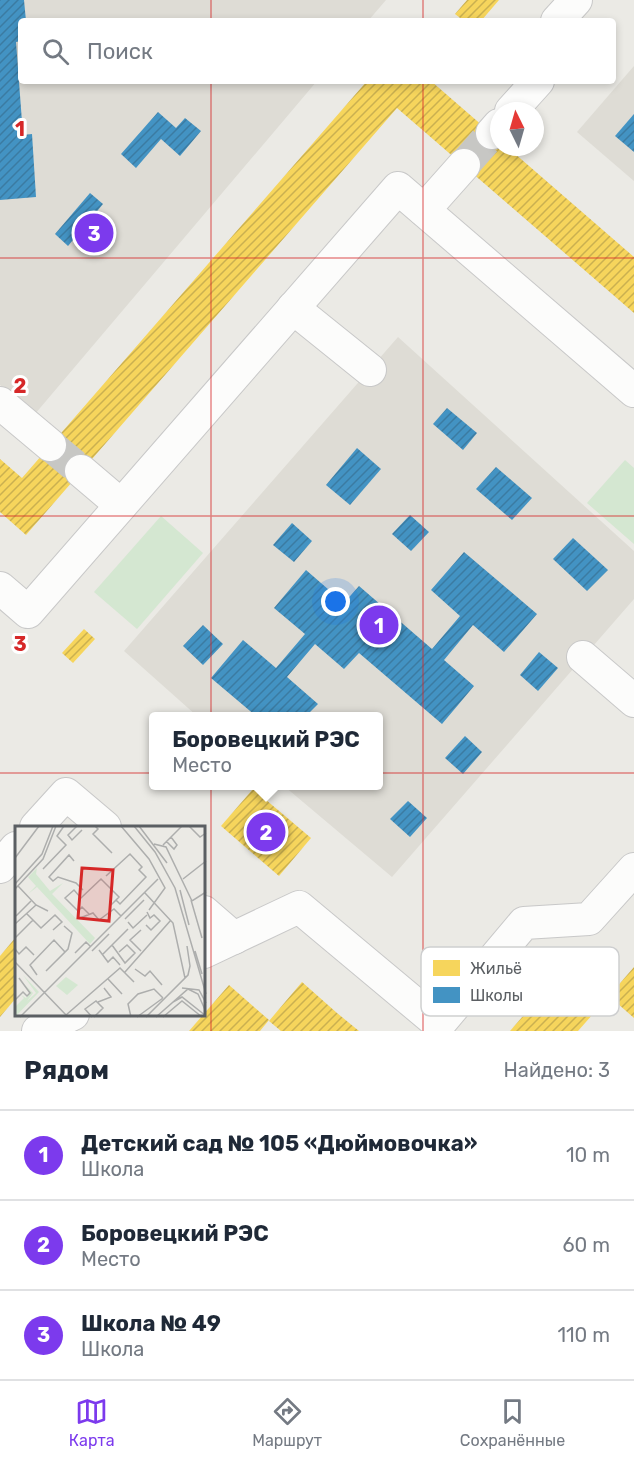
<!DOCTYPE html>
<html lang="ru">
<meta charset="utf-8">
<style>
body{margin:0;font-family:Rubik,sans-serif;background:#f2f2f3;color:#1f2937}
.compass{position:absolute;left:490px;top:102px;width:54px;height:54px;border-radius:50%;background:#fff;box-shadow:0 3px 9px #0003;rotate:355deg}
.you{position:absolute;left:336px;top:602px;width:21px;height:21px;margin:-15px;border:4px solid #fff;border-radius:50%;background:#1a73e8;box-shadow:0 0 0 9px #1a73e833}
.badge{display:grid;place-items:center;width:39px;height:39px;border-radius:50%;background:#7c3aed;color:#fff;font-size:20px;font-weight:700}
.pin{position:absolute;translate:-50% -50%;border:3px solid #fff;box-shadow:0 2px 6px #0006}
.popup{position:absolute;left:149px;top:712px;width:234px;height:78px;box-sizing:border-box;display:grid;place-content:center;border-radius:6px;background:#fff;filter:drop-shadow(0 2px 4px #0005);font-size:20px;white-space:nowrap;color:#747a83}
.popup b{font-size:22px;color:#1f2937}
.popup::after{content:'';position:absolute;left:50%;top:100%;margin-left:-12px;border:12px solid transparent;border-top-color:#fff}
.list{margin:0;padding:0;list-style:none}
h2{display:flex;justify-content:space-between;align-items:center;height:78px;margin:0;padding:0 24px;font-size:26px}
h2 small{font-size:20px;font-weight:400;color:#747a83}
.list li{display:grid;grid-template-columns:39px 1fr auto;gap:18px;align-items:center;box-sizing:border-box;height:90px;padding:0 24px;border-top:2px solid #e0e1e3}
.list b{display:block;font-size:22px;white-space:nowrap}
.list p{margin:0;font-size:20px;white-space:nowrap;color:#747a83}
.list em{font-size:20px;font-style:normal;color:#747a83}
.icon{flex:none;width:33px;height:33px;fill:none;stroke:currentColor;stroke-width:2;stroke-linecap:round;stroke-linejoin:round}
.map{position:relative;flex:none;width:634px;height:1031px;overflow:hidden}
.search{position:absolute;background:#fff;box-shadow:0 3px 9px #0003;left:18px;right:18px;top:18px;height:66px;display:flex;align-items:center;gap:15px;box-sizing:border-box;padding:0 21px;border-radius:6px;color:#747a83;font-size:22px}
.sheet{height:348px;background:#fff}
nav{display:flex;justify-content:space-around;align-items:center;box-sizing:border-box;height:84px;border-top:2px solid #e0e1e3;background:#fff;font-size:16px;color:#747a83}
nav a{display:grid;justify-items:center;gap:3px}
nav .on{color:#7c3aed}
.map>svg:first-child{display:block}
.education{fill:#dedcd5}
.garden{fill:#d4e7d1}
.homes{fill:url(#homes-hatch)}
.schools{fill:url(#schools-hatch)}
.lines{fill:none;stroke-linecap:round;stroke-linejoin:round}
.minor-tunnel{stroke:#c7c7c4;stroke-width:32;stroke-dasharray:32 16;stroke-linecap:butt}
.minor-casing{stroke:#c8c8c8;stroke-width:34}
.minor{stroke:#fcfcfb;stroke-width:32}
.grid{fill:none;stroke:#d62828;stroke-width:1.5;stroke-opacity:0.55}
.inset-road{fill:none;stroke:#adaead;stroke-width:1.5}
.view{fill:#d62828;fill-opacity:0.15;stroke:#d62828;stroke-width:3}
.inset-edge{fill:none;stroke:#5b5f63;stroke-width:3}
.key{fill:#fff;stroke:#cecfd0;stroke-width:1.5}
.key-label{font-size:16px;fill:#5b5f63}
.grid-label{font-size:20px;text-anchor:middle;font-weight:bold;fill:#d62828;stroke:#fff;stroke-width:6;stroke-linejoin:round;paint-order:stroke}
</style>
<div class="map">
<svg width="634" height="1031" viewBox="0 0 634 1031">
<defs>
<pattern id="homes-hatch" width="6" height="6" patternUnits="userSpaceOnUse" patternTransform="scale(1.5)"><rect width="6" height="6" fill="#f6d55c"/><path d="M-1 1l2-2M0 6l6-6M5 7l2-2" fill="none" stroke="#cab050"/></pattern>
<pattern id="schools-hatch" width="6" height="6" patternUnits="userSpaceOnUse" patternTransform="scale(1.5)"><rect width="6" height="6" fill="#4393c3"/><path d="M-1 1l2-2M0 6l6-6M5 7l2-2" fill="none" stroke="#3b7ba2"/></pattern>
</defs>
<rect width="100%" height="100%" fill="#ebeae5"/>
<g class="education">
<path d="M 0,0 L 386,0 L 368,21 L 21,21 L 21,81 L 317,81 L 35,414 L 0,385 Z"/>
<path d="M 634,66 L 634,181 L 577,132 Z"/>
<path d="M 398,337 L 634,551 L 634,599 L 392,877 L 284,786 L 378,786 L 378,716 L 197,716 L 124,651 Z"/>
</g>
<g class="garden">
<path d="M 625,460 L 634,468 L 634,544 L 587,503 Z"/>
<path d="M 161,516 L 203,553 L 137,629 L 94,592 Z"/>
</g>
<g class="homes">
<path d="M 467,0 L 499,0 L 481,21 L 464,21 L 455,14 Z"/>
<path d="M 367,81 L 431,81 L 499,140 L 499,147 L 507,147 L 634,257 L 634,313 L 397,108 L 26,535 L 0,512 L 0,459 L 22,478 Z"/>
<path d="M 84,629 L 95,639 L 73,663 L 62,653 Z"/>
<path d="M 253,789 L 311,838 L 279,876 L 221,826 Z"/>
<path d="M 16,937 L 16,998 L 0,1017 L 0,956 Z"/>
<path d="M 569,963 L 608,997 L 578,1031 L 510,1031 Z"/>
<path d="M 634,967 L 634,1018 L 609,996 Z"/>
<path d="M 302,982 L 337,1013 L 359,1031 L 281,1031 L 269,1021 Z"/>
<path d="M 229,985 L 269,1020 L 260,1031 L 189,1031 Z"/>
</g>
<g class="schools">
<path d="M 0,0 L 24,0 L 26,21 L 21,21 L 21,41 L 16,42 L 23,135 L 32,134 L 36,197 L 0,200 Z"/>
<path d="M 158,112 L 176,128 L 185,118 L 201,131 L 180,156 L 161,139 L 136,168 L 121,154 Z"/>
<path d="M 634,114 L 634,152 L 615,136 Z"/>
<path d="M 90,193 L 103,204 L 68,246 L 55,234 Z"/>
<path d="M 447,408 L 477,433 L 463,450 L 433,424 Z"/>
<path d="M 357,448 L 381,469 L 350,505 L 326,485 Z"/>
<path d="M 496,467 L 532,498 L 512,520 L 476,489 Z"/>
<path d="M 410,515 L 429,532 L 411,551 L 392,534 Z"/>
<path d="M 292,523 L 312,541 L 294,562 L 273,545 Z"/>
<path d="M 573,538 L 608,570 L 587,591 L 553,559 Z"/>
<path d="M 464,552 L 537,614 L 504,652 L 473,625 L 444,660 L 474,686 L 442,724 L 359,653 L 344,669 L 315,644 L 287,677 L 318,704 L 306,716 L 256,716 L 211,678 L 243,640 L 276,668 L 305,634 L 274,608 L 306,570 L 344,603 L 359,586 L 432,649 L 460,616 L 431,590 Z"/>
<path d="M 203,625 L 223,644 L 203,665 L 183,646 Z"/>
<path d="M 539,652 L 558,668 L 538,691 L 520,675 Z"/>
<path d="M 465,736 L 482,752 L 463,774 L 445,758 Z"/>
<path d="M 408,801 L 427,818 L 410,837 L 390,819 Z"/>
</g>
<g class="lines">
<g class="minor-tunnel">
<path d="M 464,165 L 492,133"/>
<path d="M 50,445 L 81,471"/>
</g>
<defs>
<g id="minor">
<path d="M 557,21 L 576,0"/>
<path d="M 511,111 L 538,81"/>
<path d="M 492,133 L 499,125"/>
<path d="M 424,210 L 464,165"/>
<path d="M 293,308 L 370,370"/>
<path d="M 0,403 L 50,445"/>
<path d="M 81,471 L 121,505"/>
<path d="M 0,588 L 28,612 L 398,188 L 634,391"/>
<path d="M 583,657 L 634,701"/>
<path d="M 36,827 L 66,794 L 105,827"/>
<path d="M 0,867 L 16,848"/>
<path d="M 204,912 L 234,938"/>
<path d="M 204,952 L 299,907 L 439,1024 L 524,923 L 589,919 L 634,869"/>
<path d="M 38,1031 L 73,1014"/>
</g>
</defs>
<use href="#minor" class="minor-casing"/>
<use href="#minor" class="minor"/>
</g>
<path class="grid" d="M 211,0 L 211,21M 423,0 L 423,21M 211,81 L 211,1031M 423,81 L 423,1031M 0,258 L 634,258M 0,516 L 634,516M 0,773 L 634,773"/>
<g transform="translate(15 826)">
<rect width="190" height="190" fill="#ebeae5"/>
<path d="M 22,42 L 21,48 L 35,65 L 48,57 L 37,68 L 80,112 L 75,118 L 22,61 L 13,68 L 21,60 L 13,51 ZM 8,149 L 24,166 L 0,191 L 0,181 L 9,172 L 6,169 L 11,172 L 15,167 L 4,153 L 18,167 L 12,175 L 21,167 Z" fill="#d4e7d1"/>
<path d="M 51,151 L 63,159 L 52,169 L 41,160 Z" fill="#d4e7d1"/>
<path class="inset-road" d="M 62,0 L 53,9 L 57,14 L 67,4M 80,0 L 83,3 L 78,8 L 97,27M 106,0 L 134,33 L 150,62 L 134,84M 119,0 L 140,26 L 160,62 L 191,168M 124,0 L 152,37M 174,0 L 185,11 L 191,7M 151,15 L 159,23 L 162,19 L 156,11M 139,18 L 151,21 L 177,75 L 191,66M 148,19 L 167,0M 0,32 L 24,0M 59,35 L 54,29 L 34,51 L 38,55 L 43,51 L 61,57 L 68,64M 28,43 L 51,19 L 42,10 L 49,0M 91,50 L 115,28 L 127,41 L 124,44 L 131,51 L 105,78 L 101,74M 168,53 L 191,35M 0,58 L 27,28 L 38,0M 3,60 L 21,79 L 33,85M 0,63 L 28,33 L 41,0M 165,64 L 174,99M 130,67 L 158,97 L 170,152M 176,74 L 187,112M 12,88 L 26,102 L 40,89 L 47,96 L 38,104M 75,89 L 67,81 L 63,85 L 50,72 L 59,64 L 66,72 L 86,53 L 104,71 L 96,79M 1,90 L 16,75M 65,92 L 78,87 L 84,94 L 99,83 L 106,90M 110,93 L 129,74M 113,96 L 118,102 L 132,89M 0,98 L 21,79M 131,99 L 136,104 L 145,95 L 139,89 L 135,92 L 132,86M 0,112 L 18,94M 97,119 L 110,137 L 120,127 L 112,119 L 104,126M 0,123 L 4,128 L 11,121 L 19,129M 84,124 L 93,136 L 98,131 L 105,139M 77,125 L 94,108M 126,125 L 115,114 L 126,104M 180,125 L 187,148M 60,127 L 71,116 L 75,120M 88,128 L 113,103M 0,136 L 52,190M 120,143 L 130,150 L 135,145 L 147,159M 31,145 L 53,123 L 57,107 L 49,100M 110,146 L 156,94M 22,149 L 15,139 L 39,114 L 50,126M 93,153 L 107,168M 167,162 L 184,164 L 191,177M 0,174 L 8,166 L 12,170 L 15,167 L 4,152M 83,176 L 96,171 L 89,162M 158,176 L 167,171 L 191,190M 51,189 L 105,142 L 119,156M 5,191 L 143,53M 77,191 L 70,183 L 81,175 L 88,182 L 79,191M 116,191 L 113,178 L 123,168 L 139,163 L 148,172M 122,191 L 148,172M 131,191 L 173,149 L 175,140 L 172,120M 141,191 L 173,163 L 183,168 L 191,186M 148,191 L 167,175 L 187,191"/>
<path class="view" d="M 67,42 L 98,44 L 94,95 L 63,92 Z"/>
<rect width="190" height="190" class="inset-edge"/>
</g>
<rect x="421" y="947" width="198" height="69" rx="9" class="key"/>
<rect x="433" y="960" width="27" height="16" fill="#f6d55c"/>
<rect x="433" y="987" width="27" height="16" fill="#4393c3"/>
<g class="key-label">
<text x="470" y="974">Жильё</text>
<text x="470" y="1001">Школы</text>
</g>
<g class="grid-label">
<text x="20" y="136">1</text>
<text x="20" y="393">2</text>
<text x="20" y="651">3</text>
</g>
</svg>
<svg class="compass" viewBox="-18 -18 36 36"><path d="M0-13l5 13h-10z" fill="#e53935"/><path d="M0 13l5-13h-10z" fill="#747a83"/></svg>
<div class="you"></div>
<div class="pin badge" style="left:379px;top:625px">1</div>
<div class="pin badge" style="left:266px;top:832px">2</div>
<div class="popup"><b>Боровецкий РЭС</b>Место</div>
<div class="pin badge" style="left:94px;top:233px">3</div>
<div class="search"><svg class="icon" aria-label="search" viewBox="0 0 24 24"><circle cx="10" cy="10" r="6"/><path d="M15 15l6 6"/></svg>Поиск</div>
</div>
<section class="sheet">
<h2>Рядом<small>Найдено: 3</small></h2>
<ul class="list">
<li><span class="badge">1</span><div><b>Детский сад № 105 «Дюймовочка»</b><p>Школа</p></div><em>10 m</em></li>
<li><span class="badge">2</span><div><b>Боровецкий РЭС</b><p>Место</p></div><em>60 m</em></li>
<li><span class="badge">3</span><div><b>Школа № 49</b><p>Школа</p></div><em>110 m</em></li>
</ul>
</section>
<nav>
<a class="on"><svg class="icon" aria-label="map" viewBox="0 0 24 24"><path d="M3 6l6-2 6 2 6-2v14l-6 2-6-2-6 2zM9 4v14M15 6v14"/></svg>Карта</a>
<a><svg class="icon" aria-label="directions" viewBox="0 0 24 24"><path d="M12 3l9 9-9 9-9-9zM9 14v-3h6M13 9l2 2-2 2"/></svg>Маршрут</a>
<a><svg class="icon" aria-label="saved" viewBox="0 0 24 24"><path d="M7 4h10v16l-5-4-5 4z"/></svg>Сохранённые</a>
</nav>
